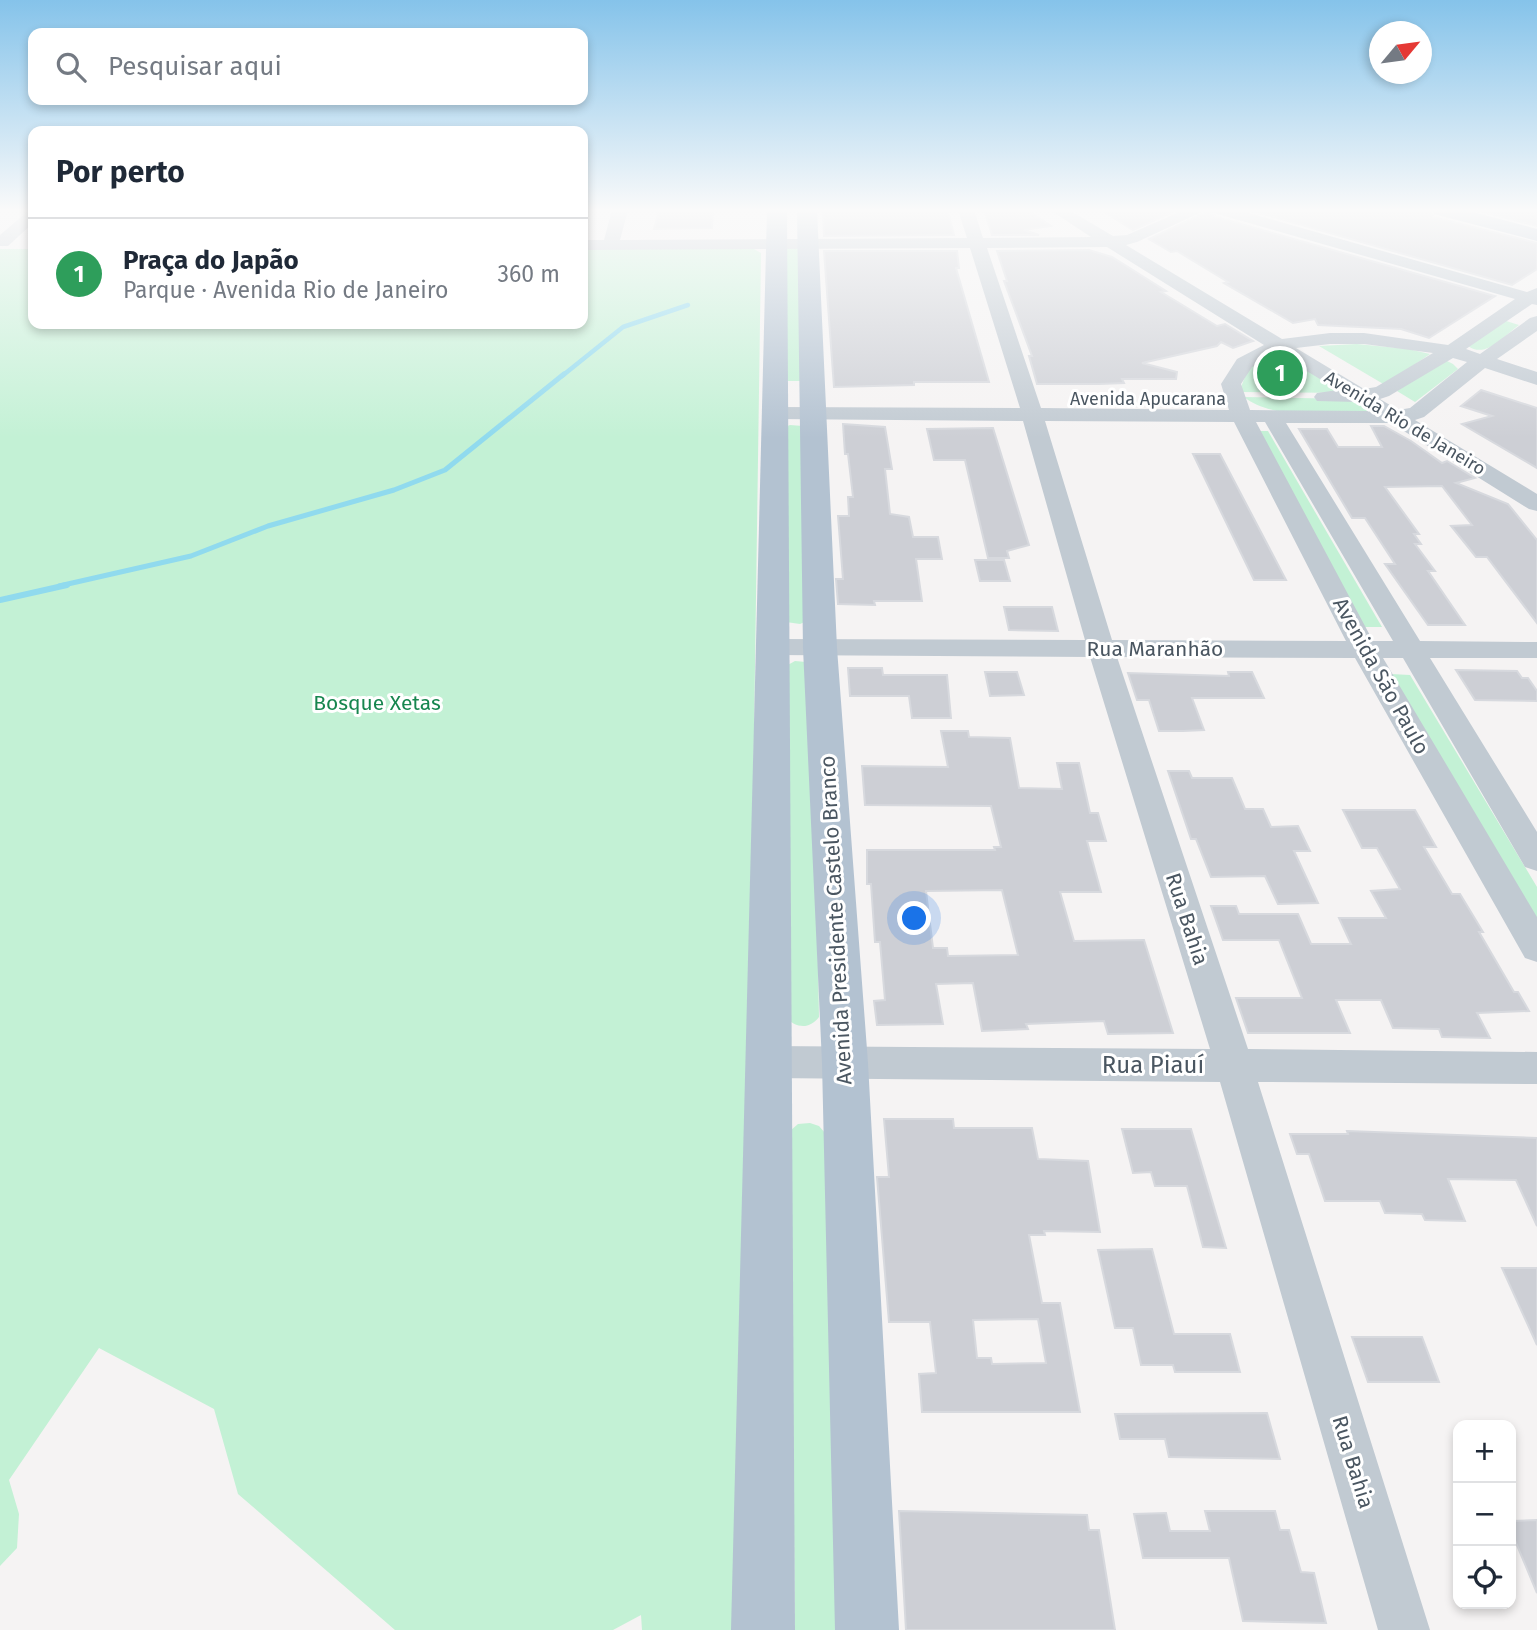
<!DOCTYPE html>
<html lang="pt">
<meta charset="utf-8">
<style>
body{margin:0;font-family:"Fira Sans",sans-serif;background:#f2f2f3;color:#1f2937}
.controls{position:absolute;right:21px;bottom:21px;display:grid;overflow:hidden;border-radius:14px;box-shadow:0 4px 10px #0003}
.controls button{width:63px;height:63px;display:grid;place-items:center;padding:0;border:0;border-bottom:2px solid #e0e1e3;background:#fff;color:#1f2937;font:35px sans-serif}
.compass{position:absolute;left:1369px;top:21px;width:63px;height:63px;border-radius:50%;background:#fff;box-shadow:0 4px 10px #0003;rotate:61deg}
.you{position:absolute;left:915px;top:919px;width:24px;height:24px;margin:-18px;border:5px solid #fff;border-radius:50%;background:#1a73e8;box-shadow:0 0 0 10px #1a73e833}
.badge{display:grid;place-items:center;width:46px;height:46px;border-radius:50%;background:#0b8043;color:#fff;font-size:23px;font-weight:700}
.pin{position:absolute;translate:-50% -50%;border:4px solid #fff;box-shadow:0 2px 7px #0006}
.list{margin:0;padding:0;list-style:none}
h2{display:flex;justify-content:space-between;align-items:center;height:91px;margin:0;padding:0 28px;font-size:30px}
h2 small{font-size:23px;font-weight:400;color:#747a83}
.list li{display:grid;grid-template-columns:46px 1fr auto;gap:21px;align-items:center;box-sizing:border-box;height:112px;padding:0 28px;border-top:2px solid #e0e1e3}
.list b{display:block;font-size:26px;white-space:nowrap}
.list p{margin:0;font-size:23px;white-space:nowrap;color:#747a83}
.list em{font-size:23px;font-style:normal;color:#747a83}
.icon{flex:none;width:38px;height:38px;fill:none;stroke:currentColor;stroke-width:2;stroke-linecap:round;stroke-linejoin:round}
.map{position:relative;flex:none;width:1537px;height:1630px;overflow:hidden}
.search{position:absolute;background:#fff;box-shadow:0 4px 10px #0003;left:28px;top:28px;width:560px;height:77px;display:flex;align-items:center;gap:18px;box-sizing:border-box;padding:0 24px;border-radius:14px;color:#747a83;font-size:26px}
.panel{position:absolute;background:#fff;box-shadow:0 4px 10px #0003;left:28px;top:126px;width:560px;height:203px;border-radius:14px}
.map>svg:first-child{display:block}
.green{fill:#c3f1d5}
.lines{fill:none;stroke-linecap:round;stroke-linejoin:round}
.stream-far2{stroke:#90daee;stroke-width:4.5}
.stream-far1{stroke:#90daee;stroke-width:5}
.stream{stroke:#90daee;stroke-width:6}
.building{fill:#cdcfd5;stroke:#d7d9de;stroke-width:2;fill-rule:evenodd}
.minor{fill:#c1cad2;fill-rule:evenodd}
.major{fill:#b3c2d1;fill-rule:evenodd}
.labels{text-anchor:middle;stroke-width:6;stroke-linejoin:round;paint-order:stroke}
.far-street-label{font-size:18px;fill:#4a5661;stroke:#fff}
.street-label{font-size:21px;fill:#4a5661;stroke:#fff}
.park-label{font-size:21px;fill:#17864f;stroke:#fff}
.near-street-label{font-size:24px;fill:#4a5661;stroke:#fff}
</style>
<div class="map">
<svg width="1537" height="1630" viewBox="0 0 1537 1630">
<rect width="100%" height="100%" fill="#f5f3f3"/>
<g class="green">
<path d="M 786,248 L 800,248 L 800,381 L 787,381 Z"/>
<path d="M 0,249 L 33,249 L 33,324 L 583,324 L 583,249 L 754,249 L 761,253 L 741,1630 L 642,1630 L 641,1615 L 613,1630 L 395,1630 L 238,1494 L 214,1409 L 99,1348 L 9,1480 L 19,1514 L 17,1548 L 0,1566 Z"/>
<path d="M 1503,320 L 1519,325 C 1504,336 1486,359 1468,346 Z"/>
<path d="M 1357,344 L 1408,349 L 1430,354 L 1385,385 L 1319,346 Z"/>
<path d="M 1279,351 L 1349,393 L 1239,392 L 1249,367 Z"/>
<path d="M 1443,359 L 1453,364 L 1458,369 L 1415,402 L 1397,391 Z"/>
<path d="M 1244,397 L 1356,399 L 1380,413 C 1339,413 1276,422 1244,397 Z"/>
<path d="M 790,425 L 803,426 L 807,621 L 800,624 L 786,622 L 785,427 Z"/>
<path d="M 1254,431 L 1268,431 L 1382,627 L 1364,627 Z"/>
<path d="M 795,661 L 806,662 L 812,668 L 819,1017 C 809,1030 796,1028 785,1017 L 786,666 Z"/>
<path d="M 1391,674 L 1410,675 L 1537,887 L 1537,927 Z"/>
<path d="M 810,1123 L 819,1126 L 825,1133 L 839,1630 L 795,1630 L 790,1131 L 798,1124 Z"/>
</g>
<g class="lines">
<path class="stream-far2" d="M 562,376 L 623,327 L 688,305"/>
<path class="stream-far1" d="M 59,586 L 191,556 L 268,526 L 394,490 L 445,470 L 564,374"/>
<path class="stream" d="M 0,600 L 67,585"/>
</g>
<g class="building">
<path d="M 659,210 L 713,210 L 712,228 L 654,229 Z"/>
<path d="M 984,210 L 1027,210 L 1051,226 L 1024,230 L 1039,235 L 992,235 Z"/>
<path d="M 1101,210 L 1177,210 L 1133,230 Z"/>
<path d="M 1210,210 L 1213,216 L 1495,296 L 1429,338 L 1401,329 L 1318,325 L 1315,319 L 1293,323 L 1224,283 L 1228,282 L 1177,251 L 1171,252 L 1149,239 Z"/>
<path d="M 1249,210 L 1430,210 L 1433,217 L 1537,243 L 1537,269 L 1512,285 Z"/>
<path d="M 1476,210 L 1537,210 L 1537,226 Z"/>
<path d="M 823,211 L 948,211 L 954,235 L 824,236 Z"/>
<path d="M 1089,250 L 1112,257 L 1166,291 L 1161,292 L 1217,326 L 1225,324 L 1253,341 L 1233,348 L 1221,342 L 1217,346 L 1142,363 L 1177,372 L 1176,379 L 1122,379 L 1124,383 L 1099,384 L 1037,384 L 1029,356 L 1032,356 L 1004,281 L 1007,281 L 997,251 Z"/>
<path d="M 824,251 L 957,251 L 959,268 L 956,268 L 989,382 L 914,382 L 914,385 L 834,387 Z"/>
<path d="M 1481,390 L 1537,408 L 1537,468 L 1462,424 L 1492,416 L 1461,406 Z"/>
<path d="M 843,424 L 885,427 L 892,469 L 885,469 L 890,514 L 909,517 L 913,537 L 938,537 L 942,559 L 916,559 L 922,601 L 874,601 L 875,605 L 838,604 L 836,579 L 843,579 L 838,516 L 849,516 L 848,497 L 853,497 L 848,454 L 845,454 Z"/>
<path d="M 1371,426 L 1384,426 L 1411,441 L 1442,463 L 1447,461 L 1475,478 L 1456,483 L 1508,504 L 1537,540 L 1537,623 L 1487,557 L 1476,557 L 1451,526 L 1472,525 L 1442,486 L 1385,487 L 1419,534 L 1414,534 L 1421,544 L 1415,544 L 1435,571 L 1428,571 L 1465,625 L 1428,625 L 1385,564 L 1395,564 L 1365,518 L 1352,518 L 1299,429 L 1327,429 L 1338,447 L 1382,447 Z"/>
<path d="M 993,428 L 1029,545 L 1007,551 L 1009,558 L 988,558 L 965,460 L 934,460 L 927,429 Z"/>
<path d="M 1193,454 L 1220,454 L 1286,580 L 1254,580 Z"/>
<path d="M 975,560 L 1004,560 L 1010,581 L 980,581 Z"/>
<path d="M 1004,607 L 1052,607 L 1058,631 L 1009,630 Z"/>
<path d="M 848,668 L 882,668 L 883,675 L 947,675 L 951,718 L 912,718 L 909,696 L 850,696 Z"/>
<path d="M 1456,670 L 1517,671 L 1522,678 L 1528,678 L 1537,691 L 1537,701 L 1475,700 Z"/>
<path d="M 985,672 L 1017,672 L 1024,695 L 990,696 Z"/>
<path d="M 1228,672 L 1252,672 L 1264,698 L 1192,698 L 1204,730 L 1183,731 L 1159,731 L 1149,700 L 1137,700 L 1128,673 L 1229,676 Z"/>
<path d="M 941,731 L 968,731 L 969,737 L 1010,738 L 1019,788 L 1062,789 L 1057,763 L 1079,763 L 1090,813 L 1098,813 L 1106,841 L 1087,841 L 1101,892 L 1060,892 L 1074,941 L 1144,940 L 1173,1033 L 1108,1034 L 1104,1021 L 1026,1024 L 1028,1029 L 982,1031 L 973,983 L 936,984 L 943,1024 L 877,1025 L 874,1001 L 885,1000 L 880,942 L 875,942 L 871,884 L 867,884 L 867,850 L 995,850 L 994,847 L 1001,847 L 991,806 L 865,805 L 862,766 L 948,767 ZM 1002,890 L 1018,955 L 948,956 L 947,948 L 933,948 L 926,891 Z"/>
<path d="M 1168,771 L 1189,771 L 1192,778 L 1232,778 L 1245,809 L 1263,809 L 1271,827 L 1298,826 L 1310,851 L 1294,851 L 1318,903 L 1278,904 L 1265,876 L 1211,877 L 1196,839 L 1191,839 Z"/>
<path d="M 1343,810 L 1415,810 L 1436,847 L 1424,847 L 1452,894 L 1460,894 L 1483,932 L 1479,932 L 1514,992 L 1518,992 L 1529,1011 L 1477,1013 L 1490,1038 L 1442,1037 L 1439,1029 L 1393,1028 L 1381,1000 L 1336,1000 L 1350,1033 L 1248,1033 L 1236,998 L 1302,998 L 1279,940 L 1223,940 L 1211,906 L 1236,906 L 1239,914 L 1298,914 L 1311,944 L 1351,944 L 1339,918 L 1386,918 L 1371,891 L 1400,889 L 1377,848 L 1362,848 Z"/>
<path d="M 884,1119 L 953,1119 L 954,1128 L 1032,1128 L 1038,1159 L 1088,1161 L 1100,1232 L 1044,1231 L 1045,1235 L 1029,1235 L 1042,1303 L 1060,1303 L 1080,1412 L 922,1412 L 919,1374 L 936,1373 L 930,1322 L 889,1322 L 877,1177 L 889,1177 ZM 1038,1319 L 1046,1363 L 992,1364 L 991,1358 L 977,1358 L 973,1320 Z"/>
<path d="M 1122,1129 L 1191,1129 L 1226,1248 L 1203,1247 L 1187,1186 L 1155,1186 L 1151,1172 L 1133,1173 Z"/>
<path d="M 1347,1131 L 1537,1138 L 1537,1226 L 1516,1180 L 1448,1179 L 1465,1221 L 1425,1220 L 1422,1214 L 1385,1213 L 1380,1201 L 1325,1201 L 1309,1154 L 1297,1154 L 1290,1134 L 1348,1134 Z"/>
<path d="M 1152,1249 L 1174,1334 L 1230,1334 L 1240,1372 L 1175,1372 L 1173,1365 L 1141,1365 L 1133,1328 L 1115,1328 L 1098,1250 Z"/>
<path d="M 1502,1268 L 1537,1268 L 1537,1345 Z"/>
<path d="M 1352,1337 L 1422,1337 L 1439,1382 L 1368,1382 Z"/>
<path d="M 1267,1413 L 1280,1459 L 1169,1457 L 1165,1439 L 1120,1439 L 1115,1414 Z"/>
<path d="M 899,1511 L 1087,1515 L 1089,1530 L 1099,1530 L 1115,1630 L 906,1630 Z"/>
<path d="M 1205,1511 L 1275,1511 L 1280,1530 L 1289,1530 L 1301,1572 L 1314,1573 L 1326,1623 L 1243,1621 L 1229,1558 L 1143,1558 L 1134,1514 L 1166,1513 L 1170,1531 L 1210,1531 Z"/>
<path d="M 1537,1520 L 1537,1593 L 1511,1531 L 1511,1521 Z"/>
</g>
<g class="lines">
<g class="minor">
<path d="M 33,210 L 33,223 L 8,246 L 0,246 L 0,235 L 27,212 Z"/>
<path d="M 612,210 L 628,210 L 620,240 L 967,238 L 958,210 L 974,210 L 983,238 L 1091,237 L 1050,210 L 1069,210 L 1113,236 L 1127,235 L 1184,210 L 1206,210 L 1137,242 L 1126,245 L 1282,339 L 1330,333 L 1364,333 L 1448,345 L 1515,299 L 1214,213 L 1212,210 L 1238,210 L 1527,292 L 1537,288 L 1537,305 L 1532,304 L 1466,349 L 1480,354 L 1530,318 L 1537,316 L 1537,331 L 1497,359 L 1537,372 L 1537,385 L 1485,368 L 1424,417 L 1415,420 L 1537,494 L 1537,511 L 1529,509 L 1391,423 L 1286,423 L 1420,641 L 1537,642 L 1537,658 L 1430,658 L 1537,832 L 1537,871 L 1525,867 L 1403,658 L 1383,658 L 1537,917 L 1537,962 L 1525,958 L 1355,658 L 1117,657 L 1248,1049 L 1537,1052 L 1537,1084 L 1258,1082 L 1430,1630 L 1378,1630 L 1220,1082 L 768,1078 L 755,1073 L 749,1062 L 755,1051 L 768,1046 L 1210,1049 L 1090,657 L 773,655 L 763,653 L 759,647 L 763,641 L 773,639 L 1085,640 L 1023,421 L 775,419 L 768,417 L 764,413 L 768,409 L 775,407 L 1020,408 L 970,248 L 583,250 L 583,240 L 604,240 ZM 1107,247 L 1264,345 L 1237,359 L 1221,384 L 1229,410 L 1041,408 L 987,248 ZM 1330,344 L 1364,344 L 1433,353 L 1376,387 L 1364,389 L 1296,348 ZM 1277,353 L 1338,390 L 1317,393 L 1314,397 L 1317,401 L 1357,402 L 1370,411 L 1250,410 L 1241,384 L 1252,367 ZM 1453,358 L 1467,362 L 1410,408 L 1398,410 L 1380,399 L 1389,396 ZM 1045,421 L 1234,422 L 1346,641 L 1112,640 ZM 1256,422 L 1265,422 L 1393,641 L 1373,641 Z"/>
</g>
<g class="major">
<path d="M 767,210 L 787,210 L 795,1630 L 731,1630 Z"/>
<path d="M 797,210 L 817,210 L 837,648 L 868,1063 L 899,1630 L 835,1630 L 822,1063 L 803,648 Z"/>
<path d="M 1432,210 L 1465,210 L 1537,229 L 1537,241 L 1434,214 Z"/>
</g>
</g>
<linearGradient id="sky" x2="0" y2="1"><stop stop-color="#85c3ea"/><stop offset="0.48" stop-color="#fafafa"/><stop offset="1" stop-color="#fafafa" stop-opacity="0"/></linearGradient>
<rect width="1537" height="438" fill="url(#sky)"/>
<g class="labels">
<g class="far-street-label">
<text x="1148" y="405">Avenida Apucarana</text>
<text transform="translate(1405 423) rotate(31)" y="6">Avenida Rio de Janeiro</text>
</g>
<g class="street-label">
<text x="1155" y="656">Rua Maranhão</text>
<text transform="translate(1381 676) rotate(61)" y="7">Avenida São Paulo</text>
<text transform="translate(1187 919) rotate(72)" y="7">Rua Bahia</text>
<text transform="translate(836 920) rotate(-93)" y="7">Avenida Presidente Castelo Branco</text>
<text transform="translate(1353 1462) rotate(73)" y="7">Rua Bahia</text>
</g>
<g class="park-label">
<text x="377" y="710">Bosque Xetas</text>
</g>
<g class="near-street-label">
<text x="1153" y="1073">Rua Piauí</text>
</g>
</g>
</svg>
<div class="controls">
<button>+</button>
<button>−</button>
<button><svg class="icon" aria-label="locate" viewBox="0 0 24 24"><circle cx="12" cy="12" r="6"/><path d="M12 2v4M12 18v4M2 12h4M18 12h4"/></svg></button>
</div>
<svg class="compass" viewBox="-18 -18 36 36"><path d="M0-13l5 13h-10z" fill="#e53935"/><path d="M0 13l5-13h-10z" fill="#747a83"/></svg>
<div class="you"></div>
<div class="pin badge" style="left:1280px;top:373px;background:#2e9e5b">1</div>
<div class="search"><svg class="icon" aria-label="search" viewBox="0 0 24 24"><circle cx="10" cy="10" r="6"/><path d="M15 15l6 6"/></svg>Pesquisar aqui</div>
<section class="panel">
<h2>Por perto<small></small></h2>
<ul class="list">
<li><span class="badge" style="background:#2e9e5b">1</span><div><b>Praça do Japão</b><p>Parque · Avenida Rio de Janeiro</p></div><em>360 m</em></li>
</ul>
</section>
</div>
